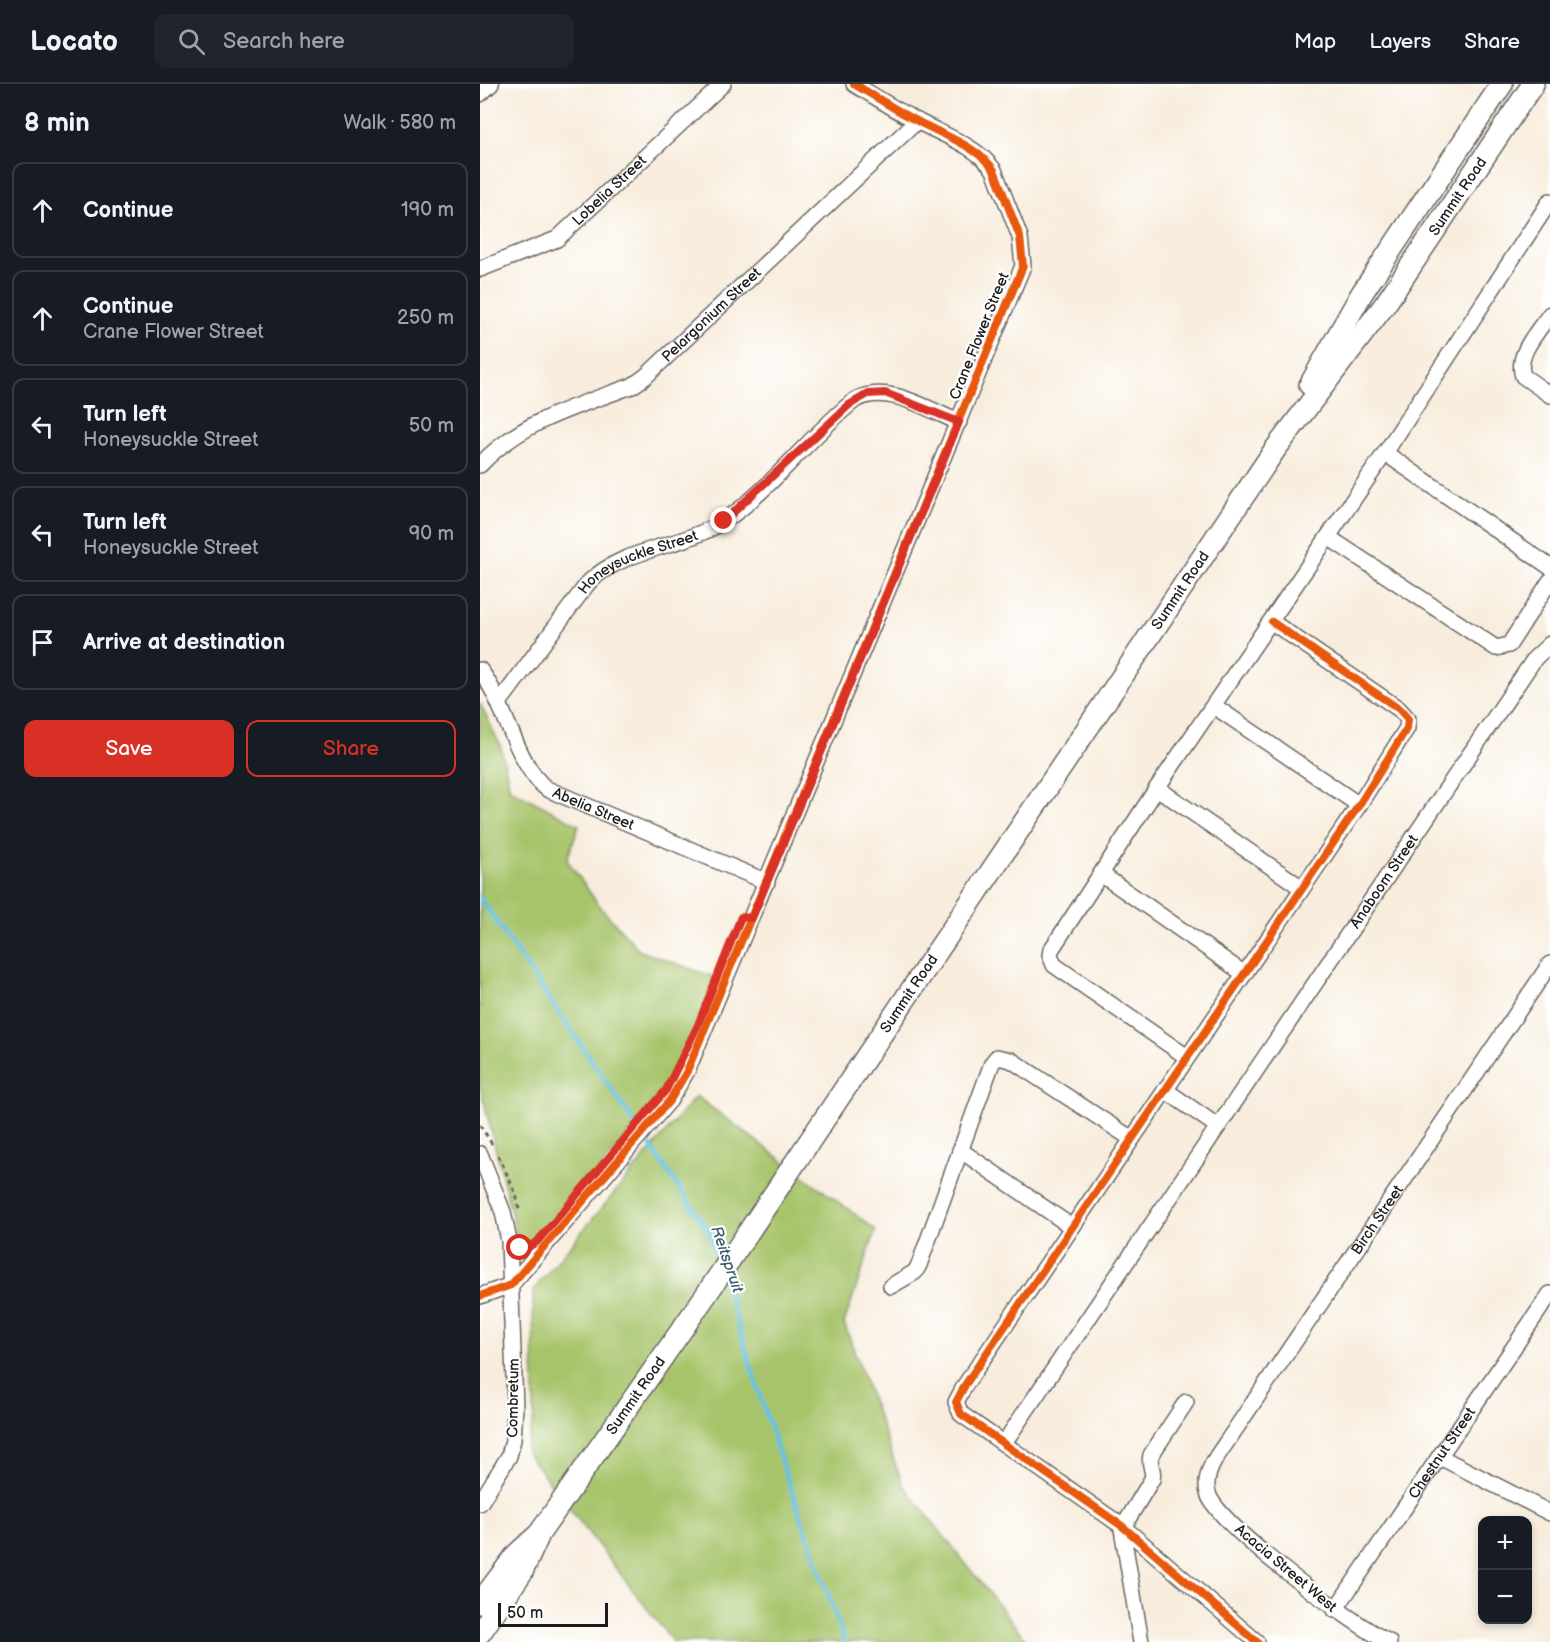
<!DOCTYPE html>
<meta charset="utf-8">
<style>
body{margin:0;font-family:"Balsamiq Sans",sans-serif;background:#20242c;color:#f1f3f6}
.controls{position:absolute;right:18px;bottom:18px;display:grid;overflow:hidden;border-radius:12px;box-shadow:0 3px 9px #0003}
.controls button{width:54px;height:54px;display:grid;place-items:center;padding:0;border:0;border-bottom:2px solid #363941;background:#171b24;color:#f1f3f6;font:30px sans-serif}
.scale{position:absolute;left:18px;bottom:15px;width:110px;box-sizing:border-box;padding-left:6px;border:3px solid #1c1c1c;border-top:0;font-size:16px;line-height:21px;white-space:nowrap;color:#1c1c1c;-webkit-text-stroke:4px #fff;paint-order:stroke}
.stop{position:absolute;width:18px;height:18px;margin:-14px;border:4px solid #d93025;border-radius:50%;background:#fff}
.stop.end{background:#d93025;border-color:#fff;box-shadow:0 2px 6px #0008}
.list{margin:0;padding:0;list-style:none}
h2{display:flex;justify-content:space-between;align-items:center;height:78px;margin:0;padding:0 24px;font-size:26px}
h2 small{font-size:20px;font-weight:400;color:#9ea1a6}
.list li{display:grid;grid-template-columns:39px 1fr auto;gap:18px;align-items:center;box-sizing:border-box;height:96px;margin:0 12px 12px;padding:0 12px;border:2px solid #363941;border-radius:12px}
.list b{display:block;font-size:22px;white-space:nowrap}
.list p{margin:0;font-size:20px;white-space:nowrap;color:#9ea1a6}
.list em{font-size:20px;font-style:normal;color:#9ea1a6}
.actions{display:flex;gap:12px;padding:18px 24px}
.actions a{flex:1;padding:14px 0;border:2px solid #d93025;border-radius:12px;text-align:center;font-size:21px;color:#d93025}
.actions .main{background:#d93025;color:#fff}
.icon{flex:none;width:33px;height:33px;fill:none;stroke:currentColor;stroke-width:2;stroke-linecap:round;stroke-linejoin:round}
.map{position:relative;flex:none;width:1070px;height:1558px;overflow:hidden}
header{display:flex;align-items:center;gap:36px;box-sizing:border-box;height:84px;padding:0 30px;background:#171b24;border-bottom:2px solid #363941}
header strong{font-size:28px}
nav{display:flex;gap:33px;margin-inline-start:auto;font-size:21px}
.search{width:420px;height:54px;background:#20242c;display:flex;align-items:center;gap:15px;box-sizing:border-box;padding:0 21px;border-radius:12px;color:#9ea1a6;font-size:22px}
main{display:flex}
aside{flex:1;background:#171b24}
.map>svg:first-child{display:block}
.green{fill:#a7c46b;stroke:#627044;stroke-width:1.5}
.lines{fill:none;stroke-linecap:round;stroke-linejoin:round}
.stream{stroke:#64c1e2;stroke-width:4.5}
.minor-casing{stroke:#696560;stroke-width:18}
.secondary-casing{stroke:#696560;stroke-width:24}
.path{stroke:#696560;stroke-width:3;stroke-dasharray:4.5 4.5;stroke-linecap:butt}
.minor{stroke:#fff;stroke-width:15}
.secondary{stroke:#fff;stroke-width:21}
.cycleway-casing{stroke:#fff;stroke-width:11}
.cycleway{stroke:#e8590c;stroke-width:8}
.route{stroke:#d93025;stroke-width:8}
.labels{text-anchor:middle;stroke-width:4.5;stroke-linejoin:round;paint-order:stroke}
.street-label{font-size:15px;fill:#1c1c1c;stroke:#fff}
.water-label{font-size:16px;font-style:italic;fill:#395e6b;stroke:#fff}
</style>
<header>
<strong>Locato</strong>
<div class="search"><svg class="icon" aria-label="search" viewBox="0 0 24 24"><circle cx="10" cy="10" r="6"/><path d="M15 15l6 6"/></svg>Search here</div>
<nav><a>Map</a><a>Layers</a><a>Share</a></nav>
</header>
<main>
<aside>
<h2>8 min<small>Walk · 580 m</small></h2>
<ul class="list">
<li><svg class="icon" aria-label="ahead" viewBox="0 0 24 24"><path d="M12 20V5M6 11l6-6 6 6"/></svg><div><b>Continue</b></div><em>190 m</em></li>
<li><svg class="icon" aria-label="ahead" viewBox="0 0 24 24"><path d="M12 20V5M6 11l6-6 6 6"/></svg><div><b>Continue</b><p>Crane Flower Street</p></div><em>250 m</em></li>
<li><svg class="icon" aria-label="left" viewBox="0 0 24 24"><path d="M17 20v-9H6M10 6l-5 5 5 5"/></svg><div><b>Turn left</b><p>Honeysuckle Street</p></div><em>50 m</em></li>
<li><svg class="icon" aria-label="left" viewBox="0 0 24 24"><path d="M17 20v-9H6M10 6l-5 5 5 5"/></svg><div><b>Turn left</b><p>Honeysuckle Street</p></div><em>90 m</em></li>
<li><svg class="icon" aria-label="arrive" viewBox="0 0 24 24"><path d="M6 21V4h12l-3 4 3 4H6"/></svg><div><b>Arrive at destination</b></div></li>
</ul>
<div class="actions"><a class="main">Save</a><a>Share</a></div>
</aside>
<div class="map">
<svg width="1070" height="1558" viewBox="0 0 1070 1558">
<rect width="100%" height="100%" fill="#fff"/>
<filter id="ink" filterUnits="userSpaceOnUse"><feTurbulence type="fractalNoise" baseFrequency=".0167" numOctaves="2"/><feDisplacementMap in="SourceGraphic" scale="12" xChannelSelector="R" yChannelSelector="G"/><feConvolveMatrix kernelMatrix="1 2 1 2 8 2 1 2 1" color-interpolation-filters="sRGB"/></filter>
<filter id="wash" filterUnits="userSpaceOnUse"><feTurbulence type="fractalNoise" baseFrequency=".008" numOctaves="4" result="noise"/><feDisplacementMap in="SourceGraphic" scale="24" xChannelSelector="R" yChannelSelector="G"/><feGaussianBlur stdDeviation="1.35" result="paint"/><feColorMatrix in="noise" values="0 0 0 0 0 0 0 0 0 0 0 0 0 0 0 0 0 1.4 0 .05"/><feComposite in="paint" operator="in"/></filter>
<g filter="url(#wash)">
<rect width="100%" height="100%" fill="#f8eddd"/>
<g class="green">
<path d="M 0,619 L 21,663 L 30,705 L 99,741 L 87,776 L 120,823 L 160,867 L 237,894 L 201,978 L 186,1007 L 57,1158 L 46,1164 L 40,1164 L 0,1002 Z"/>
<path d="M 216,1012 L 396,1146 L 364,1239 L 423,1401 L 548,1558 L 193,1558 L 46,1368 L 54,1334 L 53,1206 Z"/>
</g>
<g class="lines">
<g class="stream">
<path d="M 0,814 L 228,1146 L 238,1180"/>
<path d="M 244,1196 L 297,1365 L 365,1558"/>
</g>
</g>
</g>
<g filter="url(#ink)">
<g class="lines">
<defs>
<g id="minor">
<path d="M 0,10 L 11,0"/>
<path id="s1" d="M 0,185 L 77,155 L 243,0"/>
<path d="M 1070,230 C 1059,246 1035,271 1043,292 L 1070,311"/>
<path d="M 905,369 L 1070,483"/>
<path id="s2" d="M 0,381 C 41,337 97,322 152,302 L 165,293 L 437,37"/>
<path d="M 848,453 L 1016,564 L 1029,561 L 1070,497"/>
<path id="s3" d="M 0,586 C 25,618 37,683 67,705 L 287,798"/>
<path id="s4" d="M 19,619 L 108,499 C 146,462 201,465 244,437 C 292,405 330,351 375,316 C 407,298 448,326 479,338"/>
<path d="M 734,622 L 879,721"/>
<path d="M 677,704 L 822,804"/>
<path d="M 621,790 L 763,889"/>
<path d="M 707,973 L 574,881 L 570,871 L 571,866 L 677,704 L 905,369 L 1070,117"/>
<path d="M 685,1006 L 737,1042"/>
<path d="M 480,1066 L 592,1143"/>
<path d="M 0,1070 L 23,1128 L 29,1157 L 35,1323 L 33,1356 L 29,1372 L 0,1419"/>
<path d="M 411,1202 L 435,1188 L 439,1181 L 512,979 L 517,973 L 531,976 L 652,1055"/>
<path d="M 0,1212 L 31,1201 L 190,1016 L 207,987 L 543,182 L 540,153 L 514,86 C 497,62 465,52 439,38 C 417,27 396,13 374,0"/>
<path id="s5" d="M 524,1359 L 1055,574 L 1070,560"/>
<path d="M 960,1373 L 1070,1429"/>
<path id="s6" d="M 855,1526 L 1070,1210"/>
<path d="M 661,1558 L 642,1445 L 672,1395 C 675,1387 668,1381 671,1371 L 706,1318"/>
<path d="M 777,1558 L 642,1442 L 481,1330 L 476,1318 L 485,1301 L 879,721 L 927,644 L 928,635 L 919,625 L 792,538"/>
<path id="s7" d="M 909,1558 C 875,1542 736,1441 728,1409 C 723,1391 736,1373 746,1359 L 1070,880"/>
</g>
<g id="secondary">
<path d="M 830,301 L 882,209 L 1022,0"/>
<path id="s8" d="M 0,1519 L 37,1470 L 59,1450 L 226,1211 L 794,367 L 906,219 L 1053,0"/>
<path d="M 0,1549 L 42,1488 L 58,1453"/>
</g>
</defs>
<use href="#minor" class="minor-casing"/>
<use href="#secondary" class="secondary-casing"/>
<g class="path">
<path d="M 0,1041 L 12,1060"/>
<path d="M 18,1071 L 36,1110 L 39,1126"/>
</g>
<use href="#minor" class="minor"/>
<use href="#secondary" class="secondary"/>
<defs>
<g id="cycleway">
<path d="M 0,1212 L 31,1201 L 190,1016 L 207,987 L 543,182 L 540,153 L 514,86 C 497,62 465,52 439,38 C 417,27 396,13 374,0"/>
<path d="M 777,1558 L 642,1442 L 481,1330 L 476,1318 L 485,1301 L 879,721 L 927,644 L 928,635 L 919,625 L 792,538"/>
</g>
</defs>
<use href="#cycleway" class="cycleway-casing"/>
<use href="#cycleway" class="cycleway"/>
</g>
</g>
<g class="lines" filter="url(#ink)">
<path class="route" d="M 40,1164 L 46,1164 L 57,1158 L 186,1006 L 218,941 L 261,833 L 272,834 L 479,338 L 405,309 L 388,310 L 369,321 L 244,437"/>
</g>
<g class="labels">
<g class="street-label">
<text dy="5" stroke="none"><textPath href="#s1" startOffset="154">Lobelia Street</textPath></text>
<text dy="5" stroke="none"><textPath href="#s8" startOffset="1714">Summit Road</textPath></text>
<text dy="5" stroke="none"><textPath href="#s2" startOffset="280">Pelargonium Street</textPath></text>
<text transform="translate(499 252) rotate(-68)" y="5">Crane Flower Street</text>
<text dy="5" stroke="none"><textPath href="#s4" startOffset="204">Honeysuckle Street</textPath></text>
<text dy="5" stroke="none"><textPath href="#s8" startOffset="1232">Summit Road</textPath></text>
<text dy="5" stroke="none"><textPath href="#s3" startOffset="188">Abelia Street</textPath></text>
<text dy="5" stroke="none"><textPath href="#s5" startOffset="678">Anaboom Street</textPath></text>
<text dy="5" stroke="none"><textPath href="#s8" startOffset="746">Summit Road</textPath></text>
<text dy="5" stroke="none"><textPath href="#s7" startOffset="561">Birch Street</textPath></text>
<text dy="5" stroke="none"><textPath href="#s8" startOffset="260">Summit Road</textPath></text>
<text transform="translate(33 1314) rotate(-89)" y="5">Combretum</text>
<text dy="5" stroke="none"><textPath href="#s6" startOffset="190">Chestnut Street</textPath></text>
<text transform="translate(806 1484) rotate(40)" y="5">Acacia Street West</text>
</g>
<g class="water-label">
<text transform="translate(248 1175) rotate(71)" y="6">Reitspruit</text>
</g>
</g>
</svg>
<div class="controls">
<button>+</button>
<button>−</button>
</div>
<div class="scale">50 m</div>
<div class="stop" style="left:40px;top:1164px"></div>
<div class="stop end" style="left:244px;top:437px"></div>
</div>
</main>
